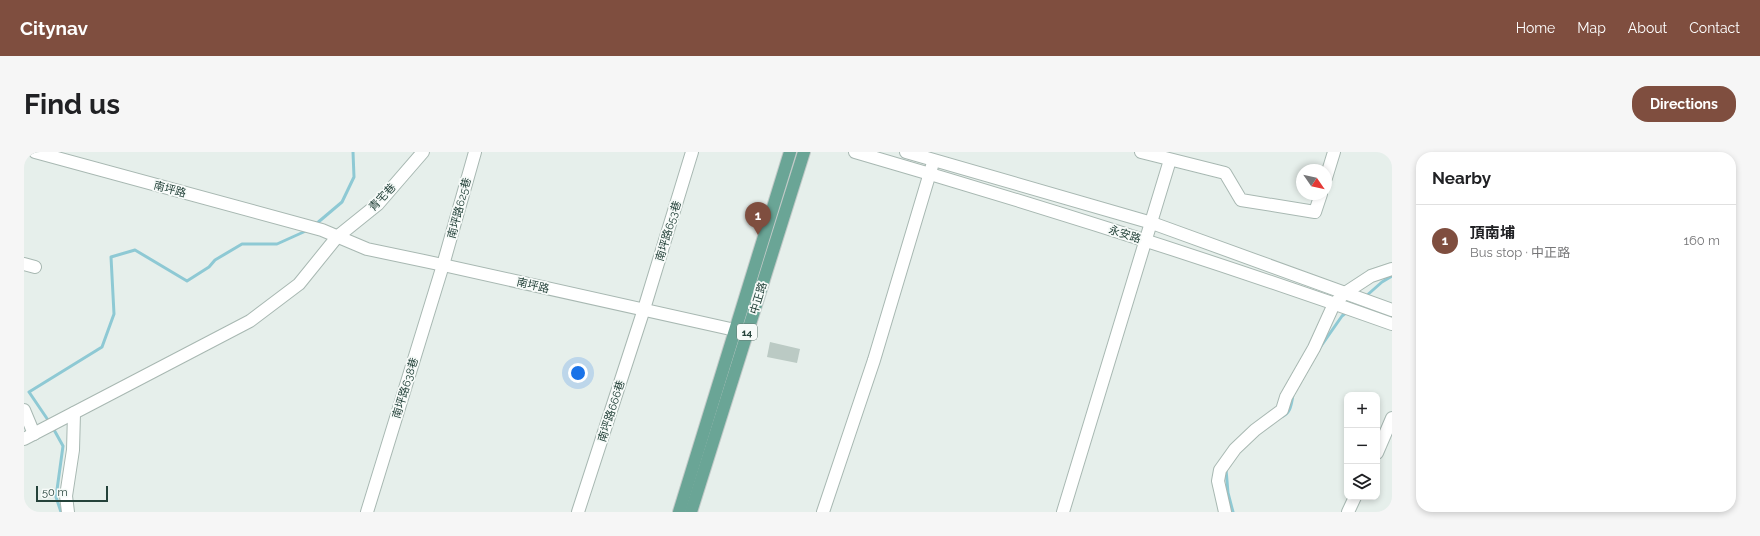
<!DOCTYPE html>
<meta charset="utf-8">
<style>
body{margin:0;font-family:Raleway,"Noto Sans TC",sans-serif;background:#f6f6f6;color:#202124}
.controls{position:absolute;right:12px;bottom:12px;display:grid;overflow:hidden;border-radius:8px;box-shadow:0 2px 6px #0003}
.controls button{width:36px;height:36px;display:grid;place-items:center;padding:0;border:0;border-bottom:1px solid #e0e0e0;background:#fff;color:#202124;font:20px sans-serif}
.compass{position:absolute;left:1272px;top:12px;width:36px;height:36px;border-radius:50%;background:#fff;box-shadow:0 2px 6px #0003;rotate:124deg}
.scale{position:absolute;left:12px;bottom:10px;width:72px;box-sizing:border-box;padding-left:4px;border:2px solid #24423a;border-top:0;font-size:11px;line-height:14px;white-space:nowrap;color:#24423a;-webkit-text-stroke:3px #f7fbf9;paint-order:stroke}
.you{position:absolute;left:554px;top:221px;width:14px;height:14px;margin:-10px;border:3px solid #fff;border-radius:50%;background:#1a73e8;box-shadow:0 0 0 6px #1a73e833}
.badge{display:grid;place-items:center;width:26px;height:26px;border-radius:50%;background:#7f4e3f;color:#fff;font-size:13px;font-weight:700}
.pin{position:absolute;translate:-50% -33px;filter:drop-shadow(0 1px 2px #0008)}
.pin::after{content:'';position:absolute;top:21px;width:14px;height:12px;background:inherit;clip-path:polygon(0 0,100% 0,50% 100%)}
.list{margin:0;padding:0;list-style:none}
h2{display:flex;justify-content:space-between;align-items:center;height:52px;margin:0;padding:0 16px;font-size:17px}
h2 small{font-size:13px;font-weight:400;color:#757577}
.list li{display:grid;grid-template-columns:26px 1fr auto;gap:12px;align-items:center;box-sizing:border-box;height:72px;padding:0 16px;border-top:1px solid #e0e0e0}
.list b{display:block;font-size:15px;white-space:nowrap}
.list p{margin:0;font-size:13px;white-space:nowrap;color:#757577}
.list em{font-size:13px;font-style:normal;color:#757577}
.icon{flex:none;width:22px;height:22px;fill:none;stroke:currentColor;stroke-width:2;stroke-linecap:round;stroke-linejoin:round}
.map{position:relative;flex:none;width:1368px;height:360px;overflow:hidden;border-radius:16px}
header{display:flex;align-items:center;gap:24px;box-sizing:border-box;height:56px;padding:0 20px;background:#7f4e3f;color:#fff}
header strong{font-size:19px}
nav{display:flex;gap:22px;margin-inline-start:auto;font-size:14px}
.intro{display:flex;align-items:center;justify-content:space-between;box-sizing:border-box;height:96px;padding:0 24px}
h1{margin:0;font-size:28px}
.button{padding:10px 18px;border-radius:16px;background:#7f4e3f;color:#fff;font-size:14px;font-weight:700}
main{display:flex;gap:24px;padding:0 24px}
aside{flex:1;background:#fff;border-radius:16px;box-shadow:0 2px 6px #0003}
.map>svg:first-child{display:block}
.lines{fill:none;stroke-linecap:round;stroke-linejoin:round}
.stream{stroke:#8ec9d4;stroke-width:3}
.building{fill:#bbcac4}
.minor-casing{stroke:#a8b8b2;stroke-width:14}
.major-casing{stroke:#c2cac8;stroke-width:14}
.minor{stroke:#fff;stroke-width:12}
.major{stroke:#6aa596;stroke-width:12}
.labels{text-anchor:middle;stroke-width:3.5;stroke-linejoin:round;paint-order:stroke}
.shield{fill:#f7fbf9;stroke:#637a73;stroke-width:1}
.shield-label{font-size:10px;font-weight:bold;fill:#24423a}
.street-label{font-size:11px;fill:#24423a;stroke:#f7fbf9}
</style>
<header>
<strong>Citynav</strong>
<nav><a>Home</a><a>Map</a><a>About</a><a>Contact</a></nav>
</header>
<div class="intro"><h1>Find us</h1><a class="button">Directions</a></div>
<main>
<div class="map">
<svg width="1368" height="360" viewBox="0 0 1368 360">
<rect width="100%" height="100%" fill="#e6efeb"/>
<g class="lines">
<g class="stream">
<path d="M 292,72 L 318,50 L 330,25 L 329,0"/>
<path d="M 1341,145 L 1358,130 L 1368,124"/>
<path d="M 1295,197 L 1318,164 L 1323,160"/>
<path d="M 1257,265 C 1267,261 1267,253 1269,243"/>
<path d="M 26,271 L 5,240 L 78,195 L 90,162 L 87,105 L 111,98 L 163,129 L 185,115 L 191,108 L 218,92 L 253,92 L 284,78"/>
<path d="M 29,276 L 39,294 L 32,345 L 37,360"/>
<path d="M 1202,317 L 1204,341 L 1209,360"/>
</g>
</g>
<path class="building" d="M 746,190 L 776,197 L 773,211 L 743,205 Z"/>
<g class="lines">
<defs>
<g id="minor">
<path d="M 11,0 L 298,78 L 343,97 L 419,113 L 720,180"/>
<path d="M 831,0 C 1011,52 1191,109 1368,172"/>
<path d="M 882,0 L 1128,71 L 1368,158"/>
<path d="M 1117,0 L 1201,21 L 1217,48 L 1291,60 L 1297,42"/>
<path d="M 1302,26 L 1310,0"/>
<path d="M 0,112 L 11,115"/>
<path d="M 0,258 L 10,282"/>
<path d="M 0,287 L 226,169 L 275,132 L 313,85 L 354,52 L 399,0"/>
<path d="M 1353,301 L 1368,266"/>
<path d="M 44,360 L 42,344 L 49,298 L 50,261"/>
<path d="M 343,360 L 419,113 L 451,0"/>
<path d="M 554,360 L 620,157 L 668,0"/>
<path d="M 799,360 L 850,208 L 908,14"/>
<path d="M 1039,360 L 1146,8"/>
<path d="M 1201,360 L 1194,329 L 1196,318 L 1211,297 L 1231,278 L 1258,258 L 1262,245 L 1290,196 L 1310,152 L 1321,141 L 1347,124 L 1368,117"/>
<path d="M 1324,360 L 1331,345"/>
</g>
<g id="major">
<path d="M 655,360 L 766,0"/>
<path d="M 667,360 L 780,0"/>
</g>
</defs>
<use href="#minor" class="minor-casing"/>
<use href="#major" class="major-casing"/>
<use href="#minor" class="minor"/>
<use href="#major" class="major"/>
</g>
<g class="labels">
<rect class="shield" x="713" y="172" width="20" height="16" rx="3"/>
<g class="shield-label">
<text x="723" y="184">14</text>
</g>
<g class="street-label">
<text transform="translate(146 37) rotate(15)" y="4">南坪路</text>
<text transform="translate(358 45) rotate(-46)" y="4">青宅巷</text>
<text transform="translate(435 56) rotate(-75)" y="4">南坪路625巷</text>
<text transform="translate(644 79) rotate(-73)" y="4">南坪路653巷</text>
<text transform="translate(1101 82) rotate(18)" y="4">永安路</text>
<text transform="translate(509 133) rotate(13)" y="4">南坪路</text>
<text transform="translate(734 146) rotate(-73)" y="4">中正路</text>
<text transform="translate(381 236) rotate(-73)" y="4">南坪路638巷</text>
<text transform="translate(587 259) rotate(-72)" y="4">南坪路666巷</text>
</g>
</g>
</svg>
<div class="controls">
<button>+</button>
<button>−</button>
<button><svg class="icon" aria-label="layers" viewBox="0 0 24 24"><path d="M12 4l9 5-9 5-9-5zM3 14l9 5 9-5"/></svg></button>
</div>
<svg class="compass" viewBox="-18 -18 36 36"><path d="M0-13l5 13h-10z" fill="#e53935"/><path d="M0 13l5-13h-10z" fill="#757577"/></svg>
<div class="scale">50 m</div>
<div class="you"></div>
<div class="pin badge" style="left:734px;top:83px">1</div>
</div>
<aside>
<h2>Nearby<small></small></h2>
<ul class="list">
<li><span class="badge">1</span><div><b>頂南埔</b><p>Bus stop · 中正路</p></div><em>160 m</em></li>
</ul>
</aside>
</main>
